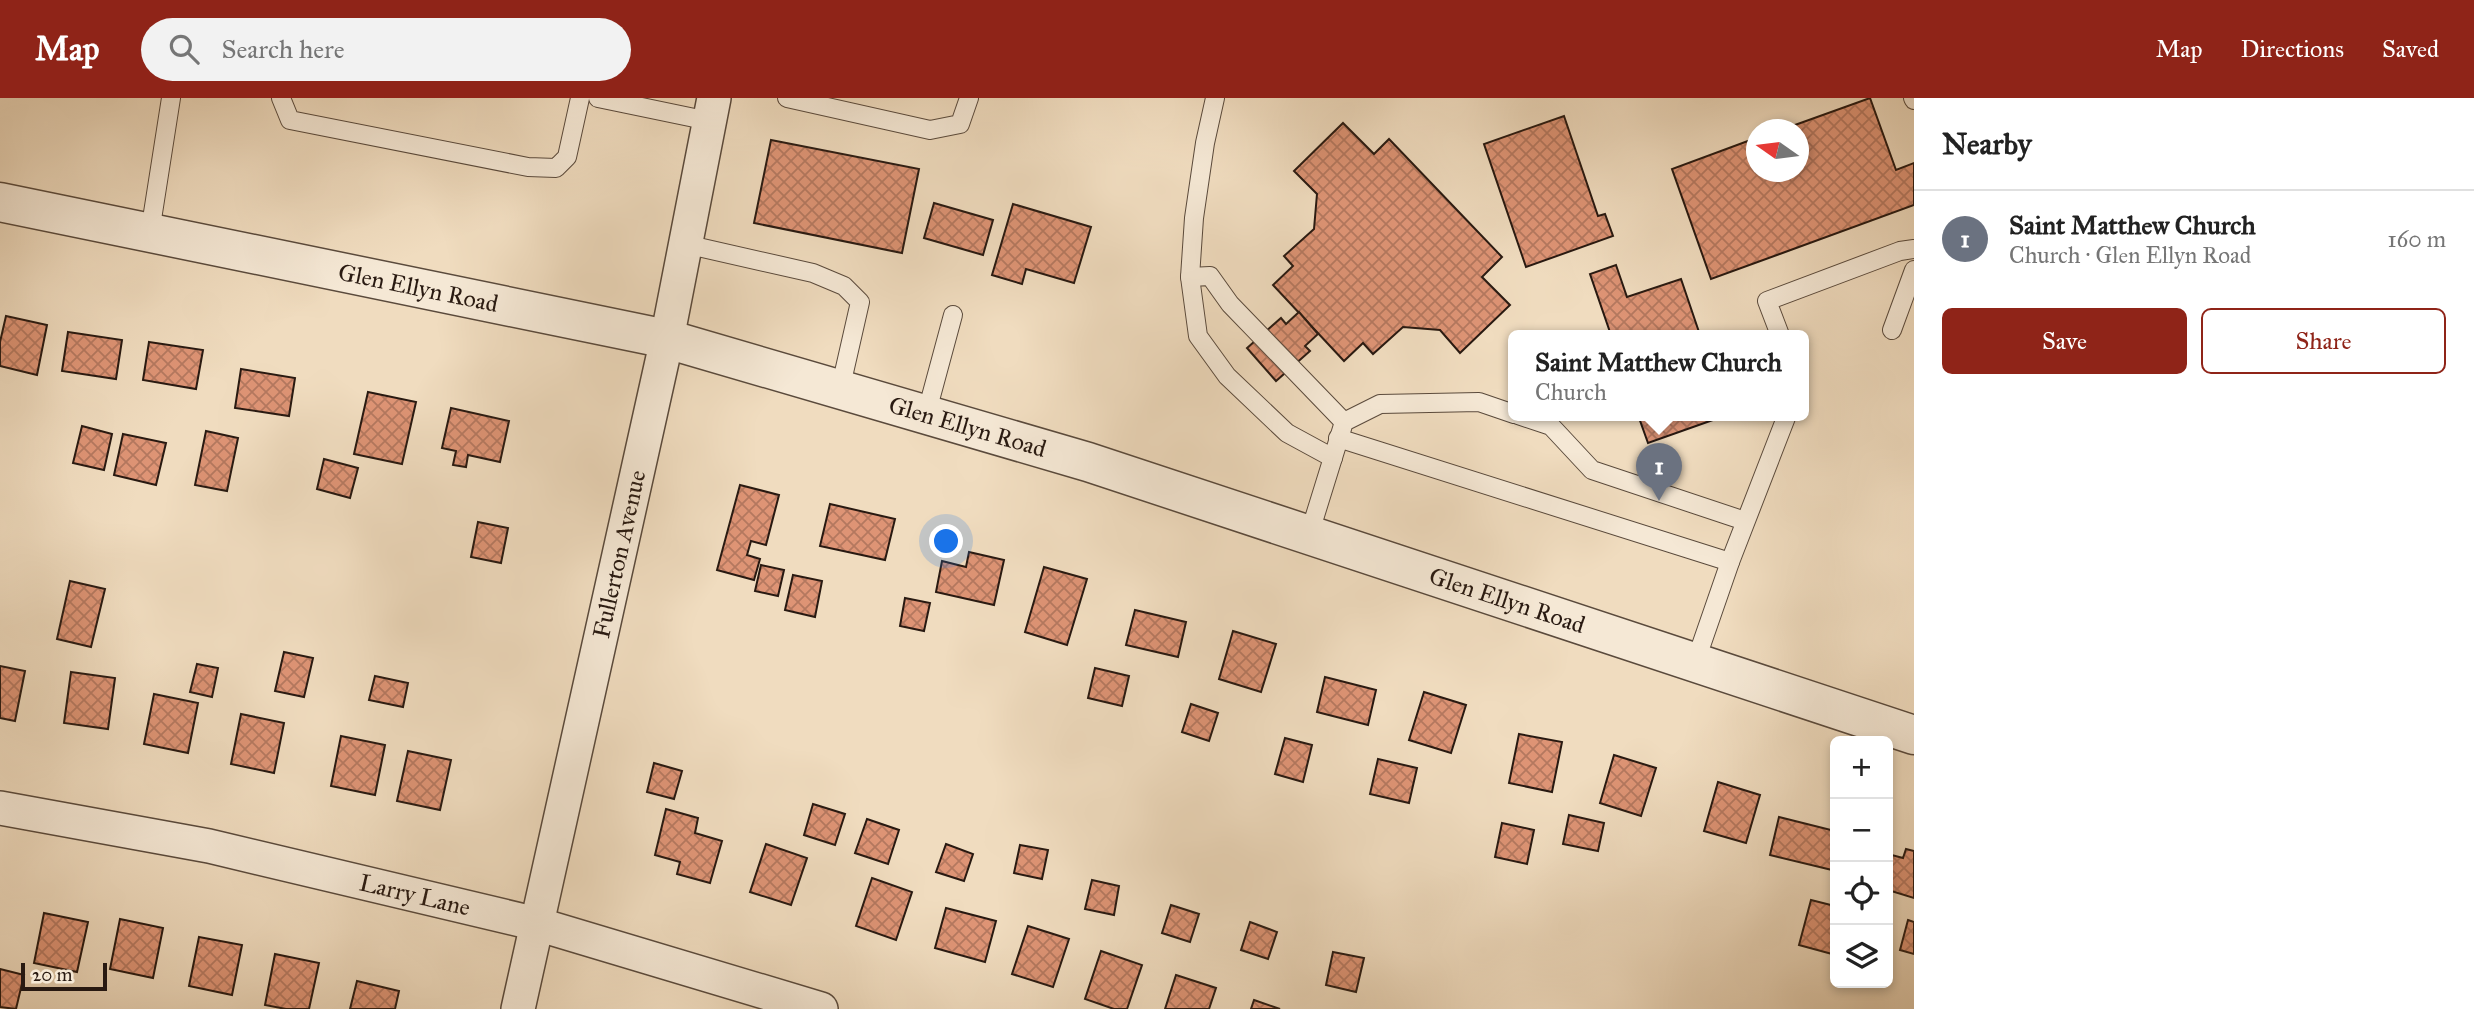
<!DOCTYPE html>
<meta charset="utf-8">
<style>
body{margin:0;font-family:"IM FELL Great Primer",serif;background:#f2f2f2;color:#222}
.controls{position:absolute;right:21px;bottom:21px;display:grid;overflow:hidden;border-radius:10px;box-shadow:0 4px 10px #0003}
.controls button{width:63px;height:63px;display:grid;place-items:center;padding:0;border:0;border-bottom:2px solid #e0e0e0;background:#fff;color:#222;font:35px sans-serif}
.compass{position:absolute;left:1746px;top:21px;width:63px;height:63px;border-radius:50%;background:#fff;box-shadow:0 4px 10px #0003;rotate:284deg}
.scale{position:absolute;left:21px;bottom:18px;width:86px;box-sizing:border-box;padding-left:7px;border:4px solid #281911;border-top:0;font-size:19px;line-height:24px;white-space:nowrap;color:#281911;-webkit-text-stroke:5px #f5e8d5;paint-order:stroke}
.you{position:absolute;left:947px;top:444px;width:24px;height:24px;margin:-18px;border:5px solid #fff;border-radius:50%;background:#1a73e8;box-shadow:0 0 0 10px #1a73e833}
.badge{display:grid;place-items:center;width:46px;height:46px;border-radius:50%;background:#8f2418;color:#fff;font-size:23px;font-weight:700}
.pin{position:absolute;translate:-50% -58px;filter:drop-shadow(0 2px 4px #0008)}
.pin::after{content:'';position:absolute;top:37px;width:24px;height:21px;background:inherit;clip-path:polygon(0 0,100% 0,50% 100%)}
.popup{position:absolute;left:1508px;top:232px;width:301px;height:91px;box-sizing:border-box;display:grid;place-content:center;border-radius:10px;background:#fff;filter:drop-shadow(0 2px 5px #0005);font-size:23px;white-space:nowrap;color:#767676}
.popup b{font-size:26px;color:#222}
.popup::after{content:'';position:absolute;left:50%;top:100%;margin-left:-14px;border:14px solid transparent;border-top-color:#fff}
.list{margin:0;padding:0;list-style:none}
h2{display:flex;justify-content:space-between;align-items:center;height:91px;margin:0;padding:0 28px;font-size:30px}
h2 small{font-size:23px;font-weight:400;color:#767676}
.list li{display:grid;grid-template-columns:46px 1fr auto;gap:21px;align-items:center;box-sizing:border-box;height:98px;padding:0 28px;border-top:2px solid #e0e0e0}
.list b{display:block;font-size:26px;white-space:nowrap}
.list p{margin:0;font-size:23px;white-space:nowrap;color:#767676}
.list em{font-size:23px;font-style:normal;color:#767676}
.actions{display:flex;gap:14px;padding:21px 28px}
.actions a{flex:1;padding:16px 0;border:2px solid #8f2418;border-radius:10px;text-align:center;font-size:24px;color:#8f2418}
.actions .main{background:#8f2418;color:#fff}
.icon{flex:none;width:38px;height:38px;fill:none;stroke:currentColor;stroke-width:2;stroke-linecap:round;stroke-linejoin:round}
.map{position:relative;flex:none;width:1914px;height:911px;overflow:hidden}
header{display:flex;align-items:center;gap:42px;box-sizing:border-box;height:98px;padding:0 35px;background:#8f2418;color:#fff}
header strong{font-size:33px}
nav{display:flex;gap:38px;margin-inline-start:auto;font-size:24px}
.search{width:490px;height:63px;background:#f2f2f2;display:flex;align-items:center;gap:18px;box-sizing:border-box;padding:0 24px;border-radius:38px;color:#767676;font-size:26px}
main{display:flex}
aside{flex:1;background:#fff}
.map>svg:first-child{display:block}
.building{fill:url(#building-cross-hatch);stroke:#281911;stroke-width:2}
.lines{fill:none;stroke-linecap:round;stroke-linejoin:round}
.service-casing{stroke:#5a4a3c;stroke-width:20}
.minor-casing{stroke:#5a4a3c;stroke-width:36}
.tertiary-casing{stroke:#5a4a3c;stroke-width:41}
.service{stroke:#f5e8d5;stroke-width:18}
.minor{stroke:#f5e8d5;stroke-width:33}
.tertiary{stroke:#f5e8d5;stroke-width:38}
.labels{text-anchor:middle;stroke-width:7;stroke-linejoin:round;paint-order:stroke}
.street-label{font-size:24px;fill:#281911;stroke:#f5e8d5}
</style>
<header>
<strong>Map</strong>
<div class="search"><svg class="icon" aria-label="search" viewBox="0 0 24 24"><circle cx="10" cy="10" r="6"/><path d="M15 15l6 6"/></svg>Search here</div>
<nav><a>Map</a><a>Directions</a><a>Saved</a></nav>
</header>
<main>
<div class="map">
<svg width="1914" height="911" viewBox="0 0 1914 911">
<defs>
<pattern id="building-cross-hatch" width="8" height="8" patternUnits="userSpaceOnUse" patternTransform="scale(1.75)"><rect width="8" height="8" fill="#de9475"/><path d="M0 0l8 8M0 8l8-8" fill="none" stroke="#b4785f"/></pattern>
</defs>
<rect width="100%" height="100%" fill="#f0dcbf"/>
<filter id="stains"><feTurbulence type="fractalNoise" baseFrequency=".00286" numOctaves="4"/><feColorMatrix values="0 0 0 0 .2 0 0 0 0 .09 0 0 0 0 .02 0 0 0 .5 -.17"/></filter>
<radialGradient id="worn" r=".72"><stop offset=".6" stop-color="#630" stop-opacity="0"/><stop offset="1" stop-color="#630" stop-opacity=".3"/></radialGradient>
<g class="building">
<path d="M 1870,0 L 1896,72 L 1914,65 L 1914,107 L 1711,181 L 1672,71 L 1756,40 L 1756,74 L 1798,74 L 1798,32 L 1781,32 Z"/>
<path d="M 1564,18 L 1598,118 L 1605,116 L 1613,138 L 1526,169 L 1484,46 Z"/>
<path d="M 1343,25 L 1374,56 L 1389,41 L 1502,159 L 1482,179 L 1510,207 L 1460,255 L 1440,232 L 1403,229 L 1373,256 L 1363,245 L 1344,263 L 1273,187 L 1293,168 L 1284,158 L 1314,131 L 1317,96 L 1294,73 Z"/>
<path d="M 771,42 L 919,71 L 902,155 L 754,125 Z"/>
<path d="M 934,105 L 993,122 L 983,157 L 924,140 Z"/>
<path d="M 1013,106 L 1091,129 L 1074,185 L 1026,171 L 1022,186 L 992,177 Z"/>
<path d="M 1616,167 L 1627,199 L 1681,181 L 1700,237 L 1611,237 L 1590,176 Z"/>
<path d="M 1299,214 L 1318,236 L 1305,248 L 1310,253 L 1276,283 L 1247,250 L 1281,220 L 1286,226 Z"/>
<path d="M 6,218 L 47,227 L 37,277 L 0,268 L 0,244 Z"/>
<path d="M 68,234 L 122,242 L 116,281 L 62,273 Z"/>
<path d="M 149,244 L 203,252 L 196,291 L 143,282 Z"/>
<path d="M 241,271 L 295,280 L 289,318 L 235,310 Z"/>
<path d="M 368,294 L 416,304 L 402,366 L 354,356 Z"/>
<path d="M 451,310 L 509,323 L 500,364 L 468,357 L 466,369 L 453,367 L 456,353 L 442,350 Z"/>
<path d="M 1638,317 L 1727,317 L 1648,345 Z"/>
<path d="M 82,328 L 112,336 L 104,372 L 73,365 Z"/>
<path d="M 206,333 L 238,340 L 227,393 L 195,387 Z"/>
<path d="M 123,336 L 166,345 L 156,387 L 114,377 Z"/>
<path d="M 324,361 L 358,370 L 350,400 L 317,391 Z"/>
<path d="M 740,387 L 779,397 L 766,447 L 751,443 L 747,457 L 760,461 L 754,482 L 717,472 Z"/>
<path d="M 830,406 L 895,421 L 885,462 L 820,448 Z"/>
<path d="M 478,424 L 508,430 L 501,465 L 471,459 Z"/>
<path d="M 969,454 L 1004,462 L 994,507 L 936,494 L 942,463 L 966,469 Z"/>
<path d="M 761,467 L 784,472 L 778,498 L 755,493 Z"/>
<path d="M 1044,469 L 1087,481 L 1067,547 L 1025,534 Z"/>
<path d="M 793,477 L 822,483 L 815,519 L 785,512 Z"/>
<path d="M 70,483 L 105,491 L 91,549 L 57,541 Z"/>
<path d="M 905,500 L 930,505 L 924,533 L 900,528 Z"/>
<path d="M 1135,512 L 1186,524 L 1178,559 L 1126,547 Z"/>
<path d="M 1233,533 L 1276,546 L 1261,594 L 1219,581 Z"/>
<path d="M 284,554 L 313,560 L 304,599 L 275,593 Z"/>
<path d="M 197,566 L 218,570 L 212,599 L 190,594 Z"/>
<path d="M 0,568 L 25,573 L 15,623 L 0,620 Z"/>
<path d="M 1095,570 L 1129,578 L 1122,608 L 1088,600 Z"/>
<path d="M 71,574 L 115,580 L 108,631 L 64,625 Z"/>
<path d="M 375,578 L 408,585 L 403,609 L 369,602 Z"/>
<path d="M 1325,579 L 1376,592 L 1368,627 L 1317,614 Z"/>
<path d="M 1424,594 L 1466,607 L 1451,655 L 1409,642 Z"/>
<path d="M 154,596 L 198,605 L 188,655 L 144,646 Z"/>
<path d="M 1191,606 L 1218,615 L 1209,643 L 1182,634 Z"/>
<path d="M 241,616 L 284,625 L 274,675 L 231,666 Z"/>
<path d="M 1519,636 L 1562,644 L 1552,694 L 1509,685 Z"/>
<path d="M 341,638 L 385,647 L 375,697 L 331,688 Z"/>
<path d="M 1285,640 L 1312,647 L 1303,684 L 1275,676 Z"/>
<path d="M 408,653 L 451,662 L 440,712 L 397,703 Z"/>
<path d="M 1614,657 L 1656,670 L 1641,718 L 1600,705 Z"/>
<path d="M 1378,661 L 1417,670 L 1409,705 L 1370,696 Z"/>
<path d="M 654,665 L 682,673 L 674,701 L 647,694 Z"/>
<path d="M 1718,684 L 1760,697 L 1746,745 L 1704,733 Z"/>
<path d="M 813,706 L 845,716 L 835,747 L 804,737 Z"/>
<path d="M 666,711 L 698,720 L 695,735 L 722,743 L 710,785 L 677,776 L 680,764 L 655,757 Z"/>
<path d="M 1569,717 L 1604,725 L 1598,753 L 1563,746 Z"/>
<path d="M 1779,719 L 1835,733 L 1835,756 L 1832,772 L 1770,757 Z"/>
<path d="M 867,721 L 899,732 L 888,766 L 855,755 Z"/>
<path d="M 1502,725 L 1534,732 L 1527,766 L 1495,759 Z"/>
<path d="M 766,746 L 807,760 L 791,807 L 750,794 Z"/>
<path d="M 946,746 L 973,756 L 964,783 L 936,774 Z"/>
<path d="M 1020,747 L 1048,752 L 1042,781 L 1014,775 Z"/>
<path d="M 1906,751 L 1914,753 L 1914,800 L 1888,792 L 1888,756 L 1903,760 Z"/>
<path d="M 872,780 L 912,794 L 896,842 L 856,828 Z"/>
<path d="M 1092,782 L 1119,788 L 1114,817 L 1085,811 Z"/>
<path d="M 1811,802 L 1835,808 L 1835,845 L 1832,856 L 1799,847 Z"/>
<path d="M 1171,807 L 1199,816 L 1190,844 L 1162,835 Z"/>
<path d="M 946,810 L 996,823 L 985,864 L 935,850 Z"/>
<path d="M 44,815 L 88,824 L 77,874 L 34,865 Z"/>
<path d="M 120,821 L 163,830 L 153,880 L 110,871 Z"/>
<path d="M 1908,822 L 1914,824 L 1914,856 L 1900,852 Z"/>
<path d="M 1250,824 L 1277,834 L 1268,861 L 1241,852 Z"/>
<path d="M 1028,828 L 1069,841 L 1053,889 L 1012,876 Z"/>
<path d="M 199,839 L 242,847 L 232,897 L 189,888 Z"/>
<path d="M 1101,853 L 1142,867 L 1127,911 L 1114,911 L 1085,901 Z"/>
<path d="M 1333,854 L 1364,860 L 1356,894 L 1326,887 Z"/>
<path d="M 275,856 L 319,865 L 309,911 L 286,911 L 265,907 Z"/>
<path d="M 0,871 L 24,877 L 16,911 L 0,909 Z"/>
<path d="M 1176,877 L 1216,890 L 1209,911 L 1165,911 Z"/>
<path d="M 357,883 L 399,893 L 395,911 L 350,911 Z"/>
<path d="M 1254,902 L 1280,911 L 1251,911 Z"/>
</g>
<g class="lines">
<defs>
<g id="service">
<path d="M 281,0 L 290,22 L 528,69 L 556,70 L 567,59 L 580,0"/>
<path d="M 598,0 L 709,23"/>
<path d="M 787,0 L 930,32 L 960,26 L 969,0"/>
<path d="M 1215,0 L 1205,45 L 1194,120 L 1190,179 L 1198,238 L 1227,278 L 1287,335 L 1333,360"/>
<path d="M 1913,0 L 1914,2"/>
<path d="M 150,134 L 171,0"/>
<path d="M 685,146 L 813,175 L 844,188 L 860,204 L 840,292"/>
<path d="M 1190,179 L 1210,178 L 1230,206 L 1344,324"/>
<path d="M 1892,232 L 1914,172"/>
<path d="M 1780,237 L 1767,203 L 1900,153 L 1914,151"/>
<path d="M 926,317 L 953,217"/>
<path d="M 1518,317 L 1551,328 L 1592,372 L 1745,423"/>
<path d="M 1338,340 L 1730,464"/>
<path d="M 1309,437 L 1344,324 L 1380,306 L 1479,304 L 1514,316"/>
<path d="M 1695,565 L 1730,464 L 1787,317"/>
</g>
<g id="minor">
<path id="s1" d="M 0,710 L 209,748 L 537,826 L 821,911"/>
<path id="s2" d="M 518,911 L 667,241 L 714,0"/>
</g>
<g id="tertiary">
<path id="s3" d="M 0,104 L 667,241 L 1088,364 L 1914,637"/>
</g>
</defs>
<use href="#service" class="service-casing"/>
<use href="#minor" class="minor-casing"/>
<use href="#tertiary" class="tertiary-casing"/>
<use href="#service" class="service"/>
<use href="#minor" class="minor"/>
<use href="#tertiary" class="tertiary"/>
</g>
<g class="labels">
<g class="street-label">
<text dy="8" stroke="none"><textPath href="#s3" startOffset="427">Glen Ellyn Road</textPath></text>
<text dy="8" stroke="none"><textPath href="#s3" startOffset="994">Glen Ellyn Road</textPath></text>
<text dy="8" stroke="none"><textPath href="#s2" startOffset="466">Fullerton Avenue</textPath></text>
<text dy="8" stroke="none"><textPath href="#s3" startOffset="1561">Glen Ellyn Road</textPath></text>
<text dy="8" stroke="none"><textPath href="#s1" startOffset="424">Larry Lane</textPath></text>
</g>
</g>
<rect width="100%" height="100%" filter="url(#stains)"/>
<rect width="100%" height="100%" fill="url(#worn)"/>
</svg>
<div class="controls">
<button>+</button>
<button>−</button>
<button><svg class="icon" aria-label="locate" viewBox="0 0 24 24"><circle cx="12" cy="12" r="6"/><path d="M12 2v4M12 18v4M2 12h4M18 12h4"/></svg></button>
<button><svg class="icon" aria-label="layers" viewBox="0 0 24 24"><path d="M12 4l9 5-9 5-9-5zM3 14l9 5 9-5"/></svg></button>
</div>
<svg class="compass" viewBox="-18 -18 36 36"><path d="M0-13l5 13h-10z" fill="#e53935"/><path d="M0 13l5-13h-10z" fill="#767676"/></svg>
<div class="scale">20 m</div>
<div class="you"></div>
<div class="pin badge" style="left:1659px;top:403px;background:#6b7280">1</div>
<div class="popup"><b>Saint Matthew Church</b>Church</div>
</div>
<aside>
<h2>Nearby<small></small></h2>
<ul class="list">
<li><span class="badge" style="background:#6b7280">1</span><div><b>Saint Matthew Church</b><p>Church · Glen Ellyn Road</p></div><em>160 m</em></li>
</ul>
<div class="actions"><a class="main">Save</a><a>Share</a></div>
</aside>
</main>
